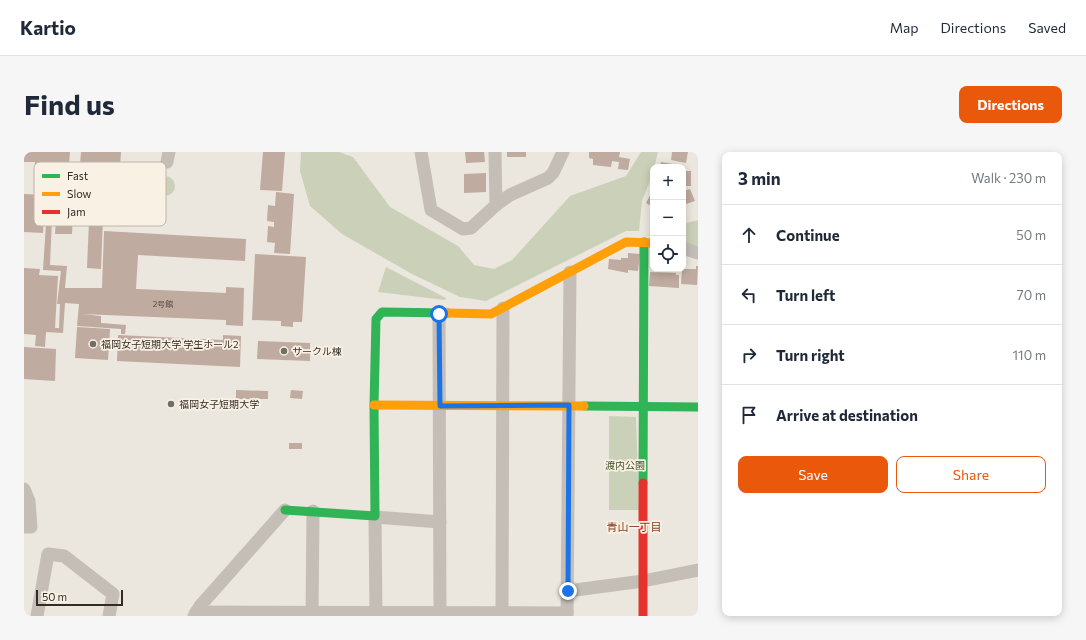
<!DOCTYPE html>
<meta charset="utf-8">
<style>
body{margin:0;font-family:Commissioner,"Noto Sans JP",sans-serif;background:#f6f6f7;color:#1f2937}
.controls{position:absolute;right:12px;top:12px;display:grid;overflow:hidden;border-radius:8px;box-shadow:0 2px 10px #0003}
.controls button{width:36px;height:36px;display:grid;place-items:center;padding:0;border:0;border-bottom:1px solid #e0e1e3;background:#fff;color:#1f2937;font:20px sans-serif}
.scale{position:absolute;left:12px;bottom:10px;width:87px;box-sizing:border-box;padding-left:4px;border:2px solid #342b26;border-top:0;font-size:11px;line-height:14px;white-space:nowrap;color:#342b26;-webkit-text-stroke:3px #f9f1e4;paint-order:stroke}
.stop{position:absolute;width:12px;height:12px;margin:-9px;border:3px solid #1a73e8;border-radius:50%;background:#fff}
.stop.end{background:#1a73e8;border-color:#fff;box-shadow:0 1px 4px #0008}
.list{margin:0;padding:0;list-style:none}
h2{display:flex;justify-content:space-between;align-items:center;height:52px;margin:0;padding:0 16px;font-size:17px}
h2 small{font-size:13px;font-weight:400;color:#747a83}
.list li{display:grid;grid-template-columns:26px 1fr auto;gap:12px;align-items:center;box-sizing:border-box;height:60px;padding:0 16px;border-top:1px solid #e0e1e3}
.list b{display:block;font-size:15px;white-space:nowrap}
.list em{font-size:13px;font-style:normal;color:#747a83}
.actions{display:flex;gap:8px;padding:12px 16px}
.actions a{flex:1;padding:9px 0;border:1px solid #ea580c;border-radius:8px;text-align:center;font-size:14px;color:#ea580c}
.actions .main{background:#ea580c;color:#fff}
.icon{flex:none;width:22px;height:22px;fill:none;stroke:currentColor;stroke-width:2;stroke-linecap:round;stroke-linejoin:round}
.map{position:relative;flex:none;width:674px;height:464px;overflow:hidden;border-radius:8px}
header{display:flex;align-items:center;gap:24px;box-sizing:border-box;height:56px;padding:0 20px;background:#fff;border-bottom:1px solid #e0e1e3}
header strong{font-size:19px}
nav{display:flex;gap:22px;margin-inline-start:auto;font-size:14px}
.intro{display:flex;align-items:center;justify-content:space-between;box-sizing:border-box;height:96px;padding:0 24px}
h1{margin:0;font-size:28px}
.button{padding:10px 18px;border-radius:8px;background:#ea580c;color:#fff;font-size:14px;font-weight:700}
main{display:flex;gap:24px;padding:0 24px}
aside{flex:1;background:#fff;border-radius:8px;box-shadow:0 2px 10px #0003}
.map>svg:first-child{display:block}
.green{fill:#cbd1b8}
.building{fill:#bfab9f}
.lines{fill:none;stroke-linecap:round;stroke-linejoin:round}
.street{stroke:#c4beb7;stroke-width:13}
.fast{stroke:#30b455;stroke-width:9}
.slow{stroke:#ff9f0a;stroke-width:9}
.jam{stroke:#e5322d;stroke-width:9}
.route{stroke:#1a73e8;stroke-width:5}
.poi-dot{fill:#746c66;stroke:#f9f1e4;stroke-width:1.5}
.labels{text-anchor:middle;stroke-width:3.5;stroke-linejoin:round;paint-order:stroke}
.number-label{font-size:8px;fill:#574b44}
.poi-label{font-size:10px;fill:#342b26;stroke:#f9f1e4;text-anchor:start}
.park-label{font-size:10px;fill:#415329;stroke:#f9f1e4}
.neighbourhood-label{font-size:11px;fill:#853c1d;stroke:#f9f1e4}
.key{fill:#f9f1e4;stroke:#beb6ab;stroke-width:1}
.key-label{font-size:11px;fill:#342b26}
</style>
<header>
<strong>Kartio</strong>
<nav><a>Map</a><a>Directions</a><a>Saved</a></nav>
</header>
<div class="intro"><h1>Find us</h1><a class="button">Directions</a></div>
<main>
<div class="map">
<svg width="674" height="464" viewBox="0 0 674 464">
<rect width="100%" height="100%" fill="#ebe6de"/>
<g class="green">
<path d="M 277,0 L 315,0 L 329,5 L 366,55 L 434,94 L 450,113 L 470,117 L 488,108 L 546,44 L 602,24 L 617,0 L 634,0 L 629,21 L 618,49 L 615,79 L 602,79 L 462,149 L 436,145 L 388,122 L 318,82 L 286,54 L 276,19 Z"/>
<circle cx="141" cy="34" r="10"/>
<path d="M 674,68 L 674,95 L 659,91 L 659,72 Z"/>
<path d="M 362,115 L 422,146 L 421,148 L 354,140 Z"/>
<path d="M 585,264 L 612,265 L 615,358 L 585,358 Z"/>
</g>
<g class="building">
<path d="M 0,0 L 46,0 L 45,12 L 19,11 L 32,12 L 29,60 L 33,60 L 33,44 L 50,45 L 48,82 L 31,82 L 32,66 L 28,66 L 26,113 L 43,114 L 41,136 L 78,136 L 80,79 L 222,87 L 221,109 L 114,103 L 112,137 L 92,136 L 202,141 L 202,135 L 220,136 L 219,174 L 202,173 L 202,168 L 58,162 L 77,164 L 77,171 L 102,173 L 101,182 L 97,182 L 97,177 L 53,174 L 55,152 L 41,151 L 39,181 L 22,180 L 21,195 L 11,194 L 12,183 L 0,182 L 0,116 L 16,117 L 15,123 L 34,124 L 31,176 L 35,176 L 36,152 L 33,152 L 37,119 L 19,118 L 25,25 L 10,24 L 11,10 L 0,10 Z"/>
<path d="M 57,0 L 97,0 L 96,15 L 56,12 Z"/>
<path d="M 239,0 L 261,0 L 258,39 L 236,38 Z"/>
<path d="M 441,0 L 460,0 L 461,10 L 442,11 Z"/>
<rect x="483" y="0" width="19" height="5"/>
<path d="M 565,0 L 596,0 L 595,5 L 606,7 L 604,18 L 594,17 L 595,10 L 588,9 L 587,15 L 569,13 L 569,7 L 565,6 Z"/>
<path d="M 648,0 L 664,0 L 662,11 L 647,8 Z"/>
<path d="M 637,10 L 649,12 L 649,15 L 636,15 Z"/>
<rect x="659" y="19" width="8" height="15"/>
<path d="M 462,21 L 462,40 L 440,41 L 440,22 Z"/>
<path d="M 666,37 L 671,49 L 659,53 L 659,39 Z"/>
<path d="M 629,38 L 629,55 L 622,51 Z"/>
<path d="M 252,40 L 270,42 L 266,102 L 250,101 L 251,91 L 243,90 L 244,74 L 250,75 L 250,70 L 243,69 L 244,53 L 251,54 Z"/>
<path d="M 0,42 L 21,43 L 19,81 L 0,80 Z"/>
<path d="M 68,64 L 79,65 L 77,117 L 63,116 L 65,69 Z"/>
<path d="M 604,101 L 616,102 L 614,119 L 604,118 L 604,121 L 584,117 L 585,107 L 597,108 L 597,106 L 604,106 Z"/>
<path d="M 231,102 L 282,105 L 278,170 L 269,170 L 269,175 L 257,174 L 257,169 L 228,168 Z"/>
<path d="M 672,114 L 674,114 L 673,133 L 657,132 L 658,117 L 672,117 Z"/>
<path d="M 626,120 L 652,121 L 652,123 L 655,123 L 655,136 L 625,134 Z"/>
<path d="M 53,175 L 86,177 L 84,208 L 51,206 Z"/>
<path d="M 94,183 L 199,188 L 199,183 L 217,184 L 216,215 L 93,209 Z"/>
<path d="M 234,189 L 286,191 L 286,209 L 233,207 Z"/>
<path d="M 0,195 L 32,197 L 31,229 L 0,227 Z"/>
<path d="M 212,238 L 244,239 L 244,247 L 212,247 Z"/>
<path d="M 267,238 L 279,239 L 278,247 L 266,246 Z"/>
<rect x="265" y="291" width="13" height="6"/>
</g>
<g class="lines">
<g class="street">
<path d="M 397,0 L 407,58 L 439,77 L 447,76 L 472,53 L 471,0"/>
<path d="M 143,10 L 145,0"/>
<path d="M 472,53 L 486,43 L 524,26 L 529,21 L 539,0"/>
<path d="M 659,96 L 674,101"/>
<path d="M 415,162 L 416,464"/>
<path d="M 0,337 L 5,349 L 7,375 L 0,375"/>
<path d="M 351,364 L 352,464"/>
<path d="M 351,365 L 416,370"/>
<path d="M 544,439 L 619,429 L 674,418"/>
<path d="M 172,460 L 543,461"/>
<path d="M 13,464 L 24,402 L 40,404 L 89,442 L 85,464"/>
<path d="M 170,464 L 176,454 L 261,358"/>
<path d="M 288,464 L 289,359"/>
<path d="M 478,464 L 479,156"/>
<path d="M 543,464 L 546,120"/>
</g>
<g class="fast">
<path d="M 560,254 L 674,255"/>
<path d="M 619,331 L 620,90"/>
<path d="M 261,358 L 351,364 L 350,253 L 352,167 L 358,160 L 424,161"/>
</g>
<g class="slow">
<path d="M 424,161 L 467,162 L 602,90 L 629,91"/>
<path d="M 350,253 L 560,254"/>
</g>
<path class="jam" d="M 619,464 L 619,331"/>
</g>
<g class="lines">
<path class="route" d="M 415,162 L 416,254 L 545,253 L 544,439"/>
</g>
<g class="poi-dot">
<circle cx="69" cy="192" r="4"/>
<circle cx="260" cy="199" r="4"/>
<circle cx="147" cy="252" r="4"/>
</g>
<g class="labels">
<g class="number-label">
<text x="139" y="155">2号館</text>
</g>
<g class="poi-label">
<text x="77" y="196">福岡女子短期大学 学生ホール2</text>
<text x="268" y="203">サークル棟</text>
<text x="155" y="256">福岡女子短期大学</text>
</g>
<g class="park-label">
<text x="601" y="317">渡内公園</text>
</g>
<g class="neighbourhood-label">
<text x="610" y="379">青山一丁目</text>
</g>
</g>
<rect x="10" y="10" width="132" height="64" rx="6" class="key"/>
<rect x="18" y="22" width="18" height="4" fill="#30b455"/>
<rect x="18" y="40" width="18" height="4" fill="#ff9f0a"/>
<rect x="18" y="58" width="18" height="4" fill="#e5322d"/>
<g class="key-label">
<text x="43" y="28">Fast</text>
<text x="43" y="46">Slow</text>
<text x="43" y="64">Jam</text>
</g>
</svg>
<div class="controls">
<button>+</button>
<button>−</button>
<button><svg class="icon" aria-label="locate" viewBox="0 0 24 24"><circle cx="12" cy="12" r="6"/><path d="M12 2v4M12 18v4M2 12h4M18 12h4"/></svg></button>
</div>
<div class="scale">50 m</div>
<div class="stop" style="left:415px;top:162px"></div>
<div class="stop end" style="left:544px;top:439px"></div>
</div>
<aside>
<h2>3 min<small>Walk · 230 m</small></h2>
<ul class="list">
<li><svg class="icon" aria-label="ahead" viewBox="0 0 24 24"><path d="M12 20V5M6 11l6-6 6 6"/></svg><div><b>Continue</b></div><em>50 m</em></li>
<li><svg class="icon" aria-label="left" viewBox="0 0 24 24"><path d="M17 20v-9H6M10 6l-5 5 5 5"/></svg><div><b>Turn left</b></div><em>70 m</em></li>
<li><svg class="icon" aria-label="right" viewBox="0 0 24 24"><path d="M7 20v-9h11M14 6l5 5-5 5"/></svg><div><b>Turn right</b></div><em>110 m</em></li>
<li><svg class="icon" aria-label="arrive" viewBox="0 0 24 24"><path d="M6 21V4h12l-3 4 3 4H6"/></svg><div><b>Arrive at destination</b></div></li>
</ul>
<div class="actions"><a class="main">Save</a><a>Share</a></div>
</aside>
</main>
